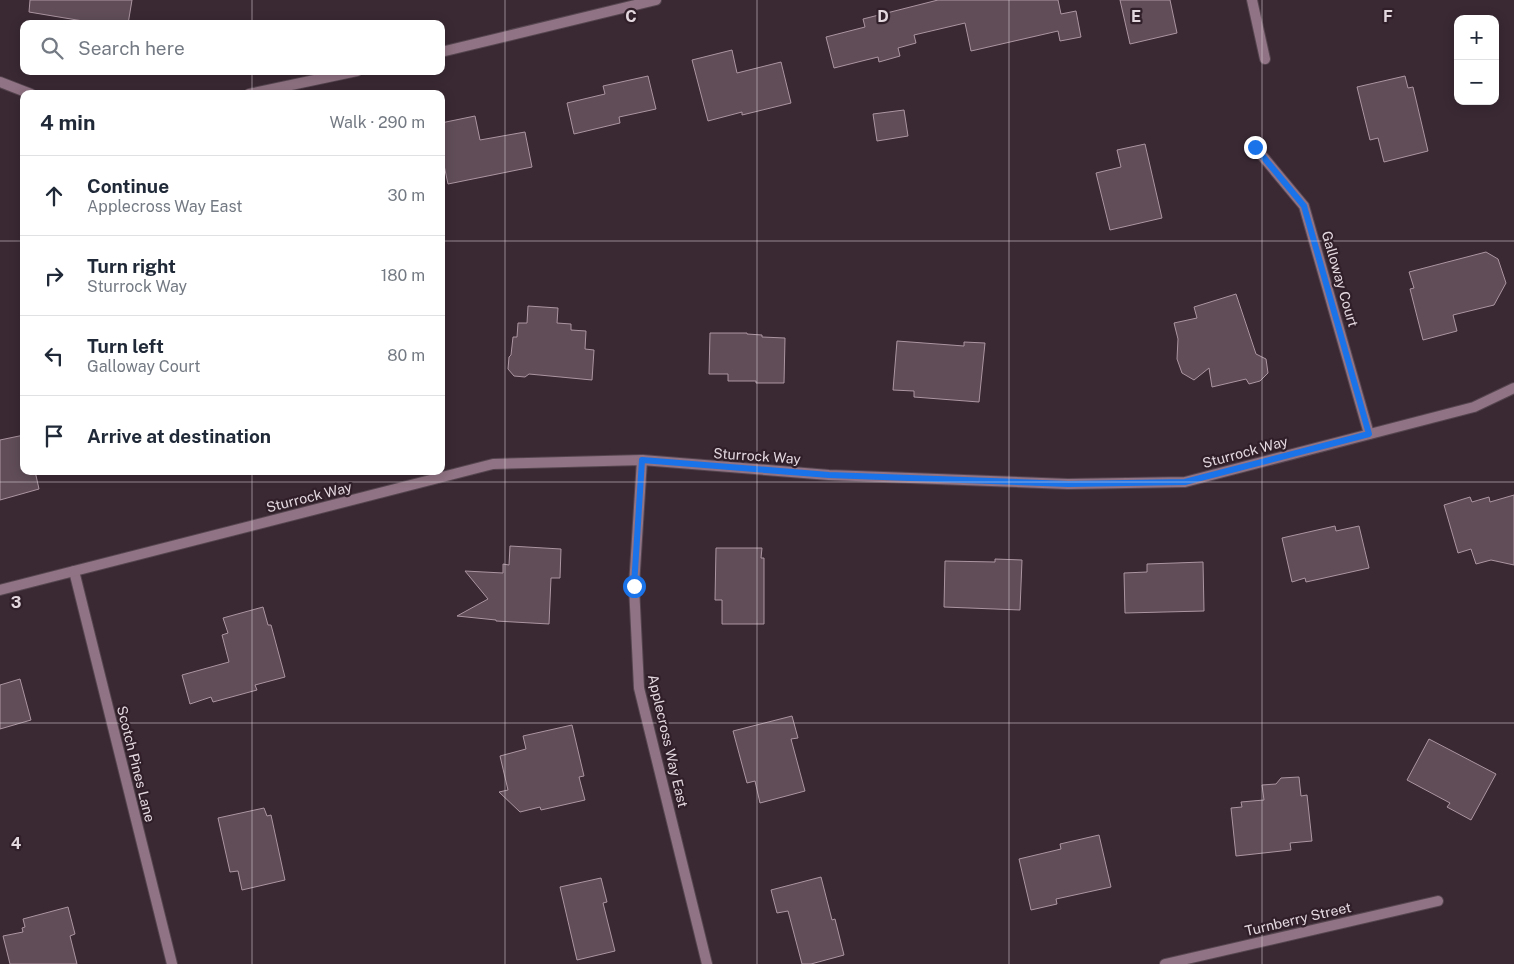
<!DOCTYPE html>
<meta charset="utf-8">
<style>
body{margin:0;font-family:"Public Sans",sans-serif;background:#f2f2f3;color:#1f2937}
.controls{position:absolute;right:15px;top:15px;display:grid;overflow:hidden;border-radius:10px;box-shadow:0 2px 12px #0003}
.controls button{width:45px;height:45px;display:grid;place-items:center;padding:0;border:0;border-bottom:1px solid #e0e1e3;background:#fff;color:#1f2937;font:25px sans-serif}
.stop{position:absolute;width:15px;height:15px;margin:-11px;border:4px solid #1a73e8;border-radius:50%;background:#fff}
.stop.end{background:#1a73e8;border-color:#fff;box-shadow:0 1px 5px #0008}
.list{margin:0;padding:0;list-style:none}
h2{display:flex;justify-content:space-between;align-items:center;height:65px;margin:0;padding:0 20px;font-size:21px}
h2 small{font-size:16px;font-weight:400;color:#747a83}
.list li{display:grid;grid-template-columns:32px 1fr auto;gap:15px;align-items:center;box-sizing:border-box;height:80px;padding:0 20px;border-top:1px solid #e0e1e3}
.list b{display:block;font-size:19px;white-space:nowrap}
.list p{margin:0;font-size:16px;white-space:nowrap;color:#747a83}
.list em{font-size:16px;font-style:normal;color:#747a83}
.icon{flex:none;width:28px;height:28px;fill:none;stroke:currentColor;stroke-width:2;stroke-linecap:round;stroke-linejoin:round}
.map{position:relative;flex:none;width:1514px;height:964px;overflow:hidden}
.search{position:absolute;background:#fff;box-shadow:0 2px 12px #0003;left:20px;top:20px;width:425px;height:55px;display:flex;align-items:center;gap:12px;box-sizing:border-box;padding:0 18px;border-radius:10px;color:#747a83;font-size:19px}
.panel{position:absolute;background:#fff;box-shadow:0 2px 12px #0003;left:20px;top:90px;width:425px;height:385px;border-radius:10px}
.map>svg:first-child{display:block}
.building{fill:#604d58;stroke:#ab95a1}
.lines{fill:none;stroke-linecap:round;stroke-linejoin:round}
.street-casing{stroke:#55454f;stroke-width:12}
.street{stroke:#907384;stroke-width:10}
.route{stroke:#1a73e8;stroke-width:6}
.grid{fill:none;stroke:#e4d8df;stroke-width:1;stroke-opacity:0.55}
.labels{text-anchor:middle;stroke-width:4.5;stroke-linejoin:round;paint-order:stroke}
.street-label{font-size:14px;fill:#e4d8df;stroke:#301f29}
.grid-label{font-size:16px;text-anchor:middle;font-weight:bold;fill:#e4d8df;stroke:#301f29;stroke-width:4.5;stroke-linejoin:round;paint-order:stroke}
</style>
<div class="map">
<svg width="1514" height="964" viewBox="0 0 1514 964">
<rect width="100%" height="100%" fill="#3a2933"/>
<g class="building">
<path d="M 30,0 L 132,0 L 128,24 L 101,24 L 29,12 Z"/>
<path d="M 938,0 L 1058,0 L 1061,14 L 1076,11 L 1081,37 L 1060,41 L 1058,31 L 971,51 L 965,23 L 914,35 L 916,43 L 898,48 L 900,56 L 879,62 L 878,57 L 834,68 L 826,37 L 865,27 L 863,19 Z"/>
<path d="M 1120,0 L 1170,0 L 1177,33 L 1130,44 Z"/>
<path d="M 732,50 L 737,73 L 781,62 L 791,103 L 742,115 L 742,112 L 708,121 L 692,60 Z"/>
<path d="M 648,76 L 656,109 L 619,117 L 620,123 L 574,134 L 567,103 L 605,94 L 603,86 Z"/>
<path d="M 1405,76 L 1408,88 L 1413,87 L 1428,151 L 1384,162 L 1378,138 L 1370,140 L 1357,87 Z"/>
<path d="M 904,110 L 908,136 L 877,141 L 873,114 Z"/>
<path d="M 475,116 L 480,140 L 525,132 L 532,167 L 448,184 L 441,151 L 441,123 Z"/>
<path d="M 1145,144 L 1162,218 L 1110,230 L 1096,173 L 1121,167 L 1117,150 Z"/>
<path d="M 1486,252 L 1498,259 L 1506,283 L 1494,305 L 1453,315 L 1457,331 L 1423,340 L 1410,289 L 1414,288 L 1409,272 Z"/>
<path d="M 1236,294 L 1256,354 L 1266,359 L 1268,373 L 1260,381 L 1249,384 L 1246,379 L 1212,387 L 1209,368 L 1194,380 L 1182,373 L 1177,359 L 1178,339 L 1174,323 L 1197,318 L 1194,307 Z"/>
<path d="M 528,306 L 558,308 L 557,323 L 571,324 L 571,330 L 586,331 L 585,349 L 594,350 L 592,380 L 529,374 L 525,377 L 514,376 L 508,369 L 509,357 L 511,355 L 513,337 L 517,337 L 518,323 L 527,323 Z"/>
<path d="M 710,333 L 747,333 L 747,334 L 762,335 L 762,337 L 785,338 L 784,383 L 756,383 L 756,381 L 728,381 L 728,374 L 709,374 Z"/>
<path d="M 897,341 L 964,346 L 964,342 L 985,343 L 979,402 L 914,397 L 914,391 L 893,390 Z"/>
<path d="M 24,435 L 24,471 L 35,471 L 39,489 L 0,500 L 0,440 Z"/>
<path d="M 1514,495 L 1514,565 L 1491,560 L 1476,564 L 1471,549 L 1458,553 L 1444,505 L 1470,497 L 1472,502 L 1489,497 L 1490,502 Z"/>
<path d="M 1335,526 L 1336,531 L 1359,526 L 1369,568 L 1306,582 L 1305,578 L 1292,582 L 1282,538 Z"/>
<path d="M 510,546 L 561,549 L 560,578 L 551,578 L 549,624 L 496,621 L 496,620 L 457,616 L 488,599 L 465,571 L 503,573 L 503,564 L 509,565 Z"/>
<path d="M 716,548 L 762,548 L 761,558 L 764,558 L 764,624 L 722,624 L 722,600 L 715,600 Z"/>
<path d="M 995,559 L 1022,560 L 1020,610 L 944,607 L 945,561 L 995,562 Z"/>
<path d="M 1203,562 L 1204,611 L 1125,613 L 1124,573 L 1147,572 L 1147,564 Z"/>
<path d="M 263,607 L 268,625 L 271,625 L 285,677 L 255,685 L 257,690 L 213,702 L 211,697 L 190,704 L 182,675 L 229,662 L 222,635 L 228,633 L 223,618 Z"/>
<path d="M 20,679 L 31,720 L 0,729 L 0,685 Z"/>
<path d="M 792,716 L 798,738 L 791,739 L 805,791 L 760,803 L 755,781 L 747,783 L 733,731 Z"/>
<path d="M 572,725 L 584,776 L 579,777 L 585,800 L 541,810 L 540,807 L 520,812 L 499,792 L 508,790 L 500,756 L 526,749 L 523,736 Z"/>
<path d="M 1429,739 L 1496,774 L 1471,820 L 1447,807 L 1450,803 L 1407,780 Z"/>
<path d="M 1299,777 L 1301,796 L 1307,795 L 1312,841 L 1290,843 L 1291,850 L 1236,856 L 1231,808 L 1242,807 L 1241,802 L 1264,800 L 1262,785 L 1276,784 L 1281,778 Z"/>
<path d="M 264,808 L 267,816 L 271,815 L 285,880 L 242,890 L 238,871 L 230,872 L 218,818 Z"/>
<path d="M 1099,835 L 1111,887 L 1056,899 L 1057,904 L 1031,910 L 1019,859 L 1061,849 L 1060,844 Z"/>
<path d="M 821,877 L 832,920 L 835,919 L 844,955 L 811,964 L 802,964 L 788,911 L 777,913 L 771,890 Z"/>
<path d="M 601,878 L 607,902 L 603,903 L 615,951 L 577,960 L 560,887 Z"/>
<path d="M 68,907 L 75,934 L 70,936 L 77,964 L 10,964 L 3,936 L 23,932 L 22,928 L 25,927 L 23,919 Z"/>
</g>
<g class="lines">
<defs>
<g id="street">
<path d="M 1252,0 L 1265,59"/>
<path d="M 441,52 L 656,0"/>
<path d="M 0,82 L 31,94"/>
<path d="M 249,94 L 357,71"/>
<path d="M 1255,147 L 1304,206 L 1369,434"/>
<path d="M 642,460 L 634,586 L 639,688 L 707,964"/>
<path d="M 74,571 L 172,964"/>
<path d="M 0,590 L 493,464 L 642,460 L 829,475 L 1068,484 L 1185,482 L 1474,407 L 1514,388"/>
<path d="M 1165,964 L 1438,901"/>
</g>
</defs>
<use href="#street" class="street-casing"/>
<use href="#street" class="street"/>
</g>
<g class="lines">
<path class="route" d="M 634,586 L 642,460 L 829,475 L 1068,484 L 1185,482 L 1369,434 L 1304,206 L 1255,147"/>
</g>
<path class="grid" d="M 252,0 L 252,24M 505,0 L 505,964M 757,0 L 757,964M 1009,0 L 1009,964M 1262,0 L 1262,964M 252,71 L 252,94M 0,241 L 24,241M 441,241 L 1514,241M 252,471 L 252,964M 0,482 L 1514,482M 0,723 L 1514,723"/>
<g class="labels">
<g class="street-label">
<text transform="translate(1340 279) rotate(74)" y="5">Galloway Court</text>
<text transform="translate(1245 452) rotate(-15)" y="5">Sturrock Way</text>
<text transform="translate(757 456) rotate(4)" y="5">Sturrock Way</text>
<text transform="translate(309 497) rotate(-14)" y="5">Sturrock Way</text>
<text transform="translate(668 741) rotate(77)" y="5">Applecross Way East</text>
<text transform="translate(136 764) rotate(76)" y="5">Scotch Pines Lane</text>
<text transform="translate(1298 919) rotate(-13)" y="5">Turnberry Street</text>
</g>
</g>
<g class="grid-label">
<text x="631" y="22">C</text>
<text x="883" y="22">D</text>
<text x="1136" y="22">E</text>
<text x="1388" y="22">F</text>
<text x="16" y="608">3</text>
<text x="16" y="849">4</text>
</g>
</svg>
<div class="controls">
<button>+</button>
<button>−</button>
</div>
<div class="stop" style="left:634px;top:586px"></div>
<div class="stop end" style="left:1255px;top:147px"></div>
<div class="search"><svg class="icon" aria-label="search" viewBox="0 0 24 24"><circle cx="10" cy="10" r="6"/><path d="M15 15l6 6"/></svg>Search here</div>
<section class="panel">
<h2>4 min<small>Walk · 290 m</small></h2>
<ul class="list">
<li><svg class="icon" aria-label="ahead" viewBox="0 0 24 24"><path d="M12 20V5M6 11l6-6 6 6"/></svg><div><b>Continue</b><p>Applecross Way East</p></div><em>30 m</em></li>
<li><svg class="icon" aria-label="right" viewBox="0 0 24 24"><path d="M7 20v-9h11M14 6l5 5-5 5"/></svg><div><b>Turn right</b><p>Sturrock Way</p></div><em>180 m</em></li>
<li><svg class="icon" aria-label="left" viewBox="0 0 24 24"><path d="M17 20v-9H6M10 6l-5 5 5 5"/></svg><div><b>Turn left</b><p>Galloway Court</p></div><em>80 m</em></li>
<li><svg class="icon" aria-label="arrive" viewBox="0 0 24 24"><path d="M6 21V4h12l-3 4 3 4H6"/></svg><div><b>Arrive at destination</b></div></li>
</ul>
</section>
</div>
